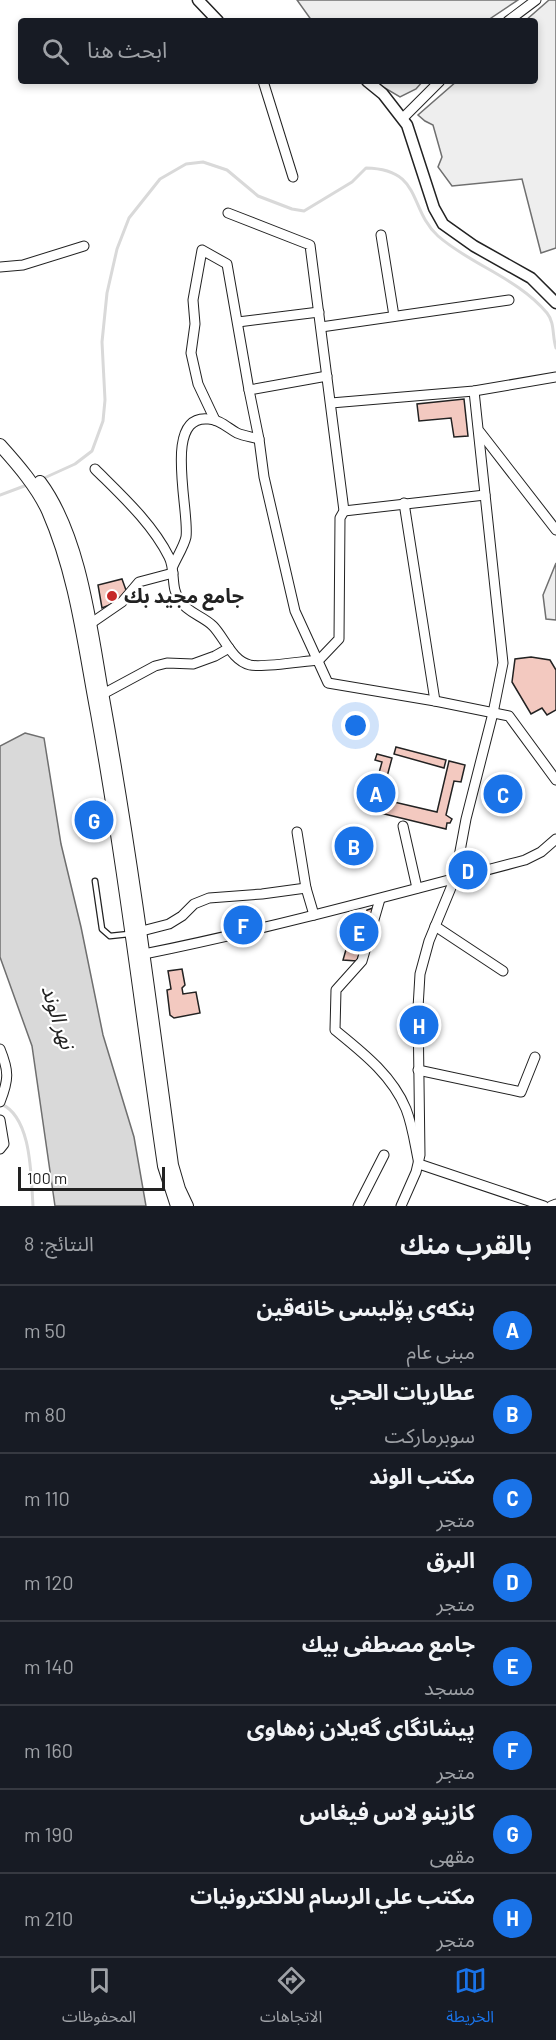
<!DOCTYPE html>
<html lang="ar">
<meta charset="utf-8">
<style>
body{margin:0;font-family:Barlow,"Noto Sans Arabic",sans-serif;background:#242831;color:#f1f3f6;direction:rtl}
.scale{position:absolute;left:18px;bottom:15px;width:147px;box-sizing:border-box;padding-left:6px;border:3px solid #222;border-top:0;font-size:16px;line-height:21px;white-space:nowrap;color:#222;-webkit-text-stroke:4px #fff;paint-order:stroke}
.you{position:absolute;left:356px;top:726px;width:21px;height:21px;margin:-15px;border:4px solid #fff;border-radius:50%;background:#1a73e8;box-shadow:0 0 0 9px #1a73e833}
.badge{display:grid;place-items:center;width:39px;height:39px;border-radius:50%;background:#1a73e8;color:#fff;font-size:20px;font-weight:700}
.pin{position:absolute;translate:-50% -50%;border:3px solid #fff;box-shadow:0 2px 6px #0006}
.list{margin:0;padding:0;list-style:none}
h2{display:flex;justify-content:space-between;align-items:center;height:78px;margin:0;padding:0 24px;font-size:26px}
h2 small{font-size:20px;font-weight:400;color:#9ea1a6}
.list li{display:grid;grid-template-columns:39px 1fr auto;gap:18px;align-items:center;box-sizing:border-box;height:84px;padding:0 24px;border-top:2px solid #363941}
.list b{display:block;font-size:22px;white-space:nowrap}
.list p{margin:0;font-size:20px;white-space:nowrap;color:#9ea1a6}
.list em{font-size:20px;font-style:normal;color:#9ea1a6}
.icon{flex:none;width:33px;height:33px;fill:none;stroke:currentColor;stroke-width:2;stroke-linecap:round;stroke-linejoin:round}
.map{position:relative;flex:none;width:556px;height:1206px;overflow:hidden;direction:ltr}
.search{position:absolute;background:#171b24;box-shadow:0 3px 9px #0003;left:18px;right:18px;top:18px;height:66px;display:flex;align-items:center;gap:15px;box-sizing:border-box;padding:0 21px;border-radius:6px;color:#9ea1a6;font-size:22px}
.sheet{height:750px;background:#171b24}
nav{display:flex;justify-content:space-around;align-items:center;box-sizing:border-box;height:84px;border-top:2px solid #363941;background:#171b24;font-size:16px;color:#9ea1a6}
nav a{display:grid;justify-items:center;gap:3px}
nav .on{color:#1a73e8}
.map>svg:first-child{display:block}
.green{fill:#eee;stroke:#6f6f6f;stroke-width:1.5}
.water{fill:#d9d9d9;stroke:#6f6f6f;stroke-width:1.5}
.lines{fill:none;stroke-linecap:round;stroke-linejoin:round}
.stream{stroke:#d9d9d9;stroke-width:3}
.building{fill:#f3c9c0;stroke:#222;stroke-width:1.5}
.service-casing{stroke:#222;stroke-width:7}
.minor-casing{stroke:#222;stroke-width:11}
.tertiary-casing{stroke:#222;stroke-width:13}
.secondary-casing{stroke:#222;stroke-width:14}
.service{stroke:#fff;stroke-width:4.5}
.minor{stroke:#fff;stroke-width:9}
.tertiary{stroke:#fff;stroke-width:10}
.secondary{stroke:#fff;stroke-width:12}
.poi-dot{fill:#c62828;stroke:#fff;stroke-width:2}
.labels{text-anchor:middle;stroke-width:4.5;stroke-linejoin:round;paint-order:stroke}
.poi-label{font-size:20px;font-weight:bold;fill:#222;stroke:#fff;text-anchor:start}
.water-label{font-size:21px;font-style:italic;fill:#222;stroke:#fff}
</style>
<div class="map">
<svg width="556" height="1206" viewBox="0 0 556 1206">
<rect width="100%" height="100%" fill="#fff"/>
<g class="green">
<path d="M 297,0 L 518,0 L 488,20 L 312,21 Z"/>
<path d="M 549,0 L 556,0 L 556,248 L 541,253 L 522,179 L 452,186 L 438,167 L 442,157 L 433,125 L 425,121 L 418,115 L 457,81 L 535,81 L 535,21 L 525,21 Z"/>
<path d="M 373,81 L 423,81 L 416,89 L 400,97 Z"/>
<path d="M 556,563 L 556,620 L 546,619 L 543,595 Z"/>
</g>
<path class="water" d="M 25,733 L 44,738 L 61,844 L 81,927 L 103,1035 L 134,1137 L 146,1206 L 55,1206 L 32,1046 L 0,957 L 0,746 Z"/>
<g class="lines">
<g class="stream">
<path d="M 42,479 L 75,464 L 92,451 L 103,421 L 105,400 L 102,342 L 107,293 L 117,249 L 129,218 L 160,179 L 186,164 L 203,162 L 227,170 L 258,196 L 292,209 L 304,211 L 352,182 L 366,168 C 423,169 408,209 438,236 C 471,265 518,278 547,313 C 555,323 552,336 556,348"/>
<path d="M 0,495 L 27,485"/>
<path d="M 1,1104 C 32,1117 31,1177 33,1206"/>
</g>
</g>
<g class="building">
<path d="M 464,399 L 468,436 L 454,437 L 451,418 L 419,421 L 417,404 Z"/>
<path d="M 122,579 L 127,593 L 122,600 L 102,608 L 98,585 Z"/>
<path d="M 531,657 L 550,660 L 556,670 L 556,710 L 547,715 L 542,708 L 531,714 L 512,682 L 515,659 Z"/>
<path d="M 396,747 L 446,760 L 444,768 L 394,754 Z"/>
<path d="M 377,754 L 392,758 L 381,799 L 437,812 L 449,761 L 465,765 L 461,782 L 454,781 L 446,815 L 452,819 L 450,823 L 447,823 L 446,829 L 368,810 L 372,797 L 368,796 L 370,790 L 374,791 L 382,762 L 375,760 Z"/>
<path d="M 373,908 L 364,947 L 361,947 L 357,961 L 343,960 L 356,915 L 365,917 L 367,910 Z"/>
<path d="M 182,969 L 185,985 L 182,988 L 183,994 L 196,992 L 200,1013 L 174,1018 L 170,1015 L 167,990 L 171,989 L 168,971 Z"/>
</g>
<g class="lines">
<defs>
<path id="service" d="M 95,881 L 102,929 L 110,936 L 129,934"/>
<g id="minor">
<path d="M 508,21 L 536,0"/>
<path d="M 263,81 L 293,177"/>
<path d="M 403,118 L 440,81"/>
<path d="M 381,235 L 394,316"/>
<path d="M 0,267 L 23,265 L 84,246"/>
<path d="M 238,322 L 319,312"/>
<path d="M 321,327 L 509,300"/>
<path d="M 249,390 L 327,376"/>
<path d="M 331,403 L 474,391 L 556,377"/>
<path d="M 215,420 L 198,384 L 191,353 L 195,324 L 193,300 L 202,250 L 227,264 L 249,390 L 259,439 L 264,477 L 295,611 L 328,683 L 435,701 L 509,716 L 556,780"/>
<path d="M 480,432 L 556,530"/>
<path d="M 95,469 C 121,495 152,523 169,557 C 176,571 170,588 180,601 C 188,613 203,616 213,626 C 224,637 232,661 250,665 C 262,668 304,661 319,660 L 339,639 L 340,518 L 344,511 L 310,245 L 228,213"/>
<path d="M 404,503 L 435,701"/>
<path d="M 344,511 L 485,495"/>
<path d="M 173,566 C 177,557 184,546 186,537 C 190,511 162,415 208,419 C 219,419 228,428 237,433 C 244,436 252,437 259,439"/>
<path d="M 90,624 L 122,602 L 139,582 L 173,573"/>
<path d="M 103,694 L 155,666 L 167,663 L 193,664 L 215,656 L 229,648"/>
<path d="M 403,826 L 417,888"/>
<path d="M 297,832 L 306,888 L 314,915"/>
<path d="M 380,899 L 362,961 L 336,990 L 335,1030 C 362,1052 392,1075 406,1109 C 413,1127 415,1146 419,1164 L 544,1206"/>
<path d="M 435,926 L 503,971"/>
<path d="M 134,933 L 169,924 L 182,916 L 194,904 L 209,898 L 262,894 L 306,888"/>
<path d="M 144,954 C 273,928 399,893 525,860 L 541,852 L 556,839"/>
<path d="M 0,1049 C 9,1071 9,1079 0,1102"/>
<path d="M 418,1070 L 521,1092 L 535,1057"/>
<path d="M 0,1120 L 4,1144 L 0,1149"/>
<path d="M 358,1206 L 384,1155"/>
<path d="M 401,1206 L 416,1172 L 420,1155 L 418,1008 L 420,974 L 429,941 L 455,878 L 466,819 L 493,713 L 503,663 L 474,391"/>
<path d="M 551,1206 L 556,1204"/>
</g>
<g id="tertiary">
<path d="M 198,0 L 218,21"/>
<path d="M 367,81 L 383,94 L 407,125 L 434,208 L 443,224 L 474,246 L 531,278 L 556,303"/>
</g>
<g id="secondary">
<path d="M 0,445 C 18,465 37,487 48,511 C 76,575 84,645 97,713 C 124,864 142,1015 164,1166 L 177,1206"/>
<path d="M 40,482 C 81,537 91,631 103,698 C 131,853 151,1009 172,1165 L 179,1189 L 187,1206"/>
</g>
</defs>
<use href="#service" class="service-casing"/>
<use href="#minor" class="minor-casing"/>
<use href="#tertiary" class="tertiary-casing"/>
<use href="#secondary" class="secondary-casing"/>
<use href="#service" class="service"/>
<use href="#minor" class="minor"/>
<use href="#tertiary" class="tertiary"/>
<use href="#secondary" class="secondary"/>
</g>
<circle class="poi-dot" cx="112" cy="596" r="6"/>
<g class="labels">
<g class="poi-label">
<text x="124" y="603">جامع مجيد بك</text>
</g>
<g class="water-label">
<text transform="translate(58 1017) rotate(72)" y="7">نهر الوند</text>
</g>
</g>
</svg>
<div class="scale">100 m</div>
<div class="you"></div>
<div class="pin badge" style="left:376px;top:793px">A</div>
<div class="pin badge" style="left:354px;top:846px">B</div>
<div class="pin badge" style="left:503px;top:794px">C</div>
<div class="pin badge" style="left:468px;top:870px">D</div>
<div class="pin badge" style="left:359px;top:932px">E</div>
<div class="pin badge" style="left:243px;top:925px">F</div>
<div class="pin badge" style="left:94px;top:820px">G</div>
<div class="pin badge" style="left:419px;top:1025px">H</div>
<div class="search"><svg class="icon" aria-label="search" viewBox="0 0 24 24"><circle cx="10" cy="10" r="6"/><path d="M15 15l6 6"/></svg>ابحث هنا</div>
</div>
<section class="sheet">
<h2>بالقرب منك<small>النتائج: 8</small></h2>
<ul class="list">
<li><span class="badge">A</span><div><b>بنکەی پۆلیسی خانەقین</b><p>مبنى عام</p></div><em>50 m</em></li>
<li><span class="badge">B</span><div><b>عطاريات الحجي</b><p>سوبرماركت</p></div><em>80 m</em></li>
<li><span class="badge">C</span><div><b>مكتب الوند</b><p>متجر</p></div><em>110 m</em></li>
<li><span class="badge">D</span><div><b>البرق</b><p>متجر</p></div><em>120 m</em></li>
<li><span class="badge">E</span><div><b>جامع مصطفى بيك</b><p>مسجد</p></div><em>140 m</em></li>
<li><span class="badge">F</span><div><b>پیشانگای گەیلان زەهاوی</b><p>متجر</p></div><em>160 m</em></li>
<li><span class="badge">G</span><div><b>كازينو لاس فيغاس</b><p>مقهى</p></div><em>190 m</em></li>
<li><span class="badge">H</span><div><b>مكتب علي الرسام للالكترونيات</b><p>متجر</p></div><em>210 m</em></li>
</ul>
</section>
<nav>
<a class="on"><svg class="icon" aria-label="map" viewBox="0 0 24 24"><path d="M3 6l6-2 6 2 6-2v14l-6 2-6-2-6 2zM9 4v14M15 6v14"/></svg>الخريطة</a>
<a><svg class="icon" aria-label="directions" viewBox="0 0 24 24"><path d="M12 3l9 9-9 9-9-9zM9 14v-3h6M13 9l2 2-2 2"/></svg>الاتجاهات</a>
<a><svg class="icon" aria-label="saved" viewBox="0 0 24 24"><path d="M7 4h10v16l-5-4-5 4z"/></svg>المحفوظات</a>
</nav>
